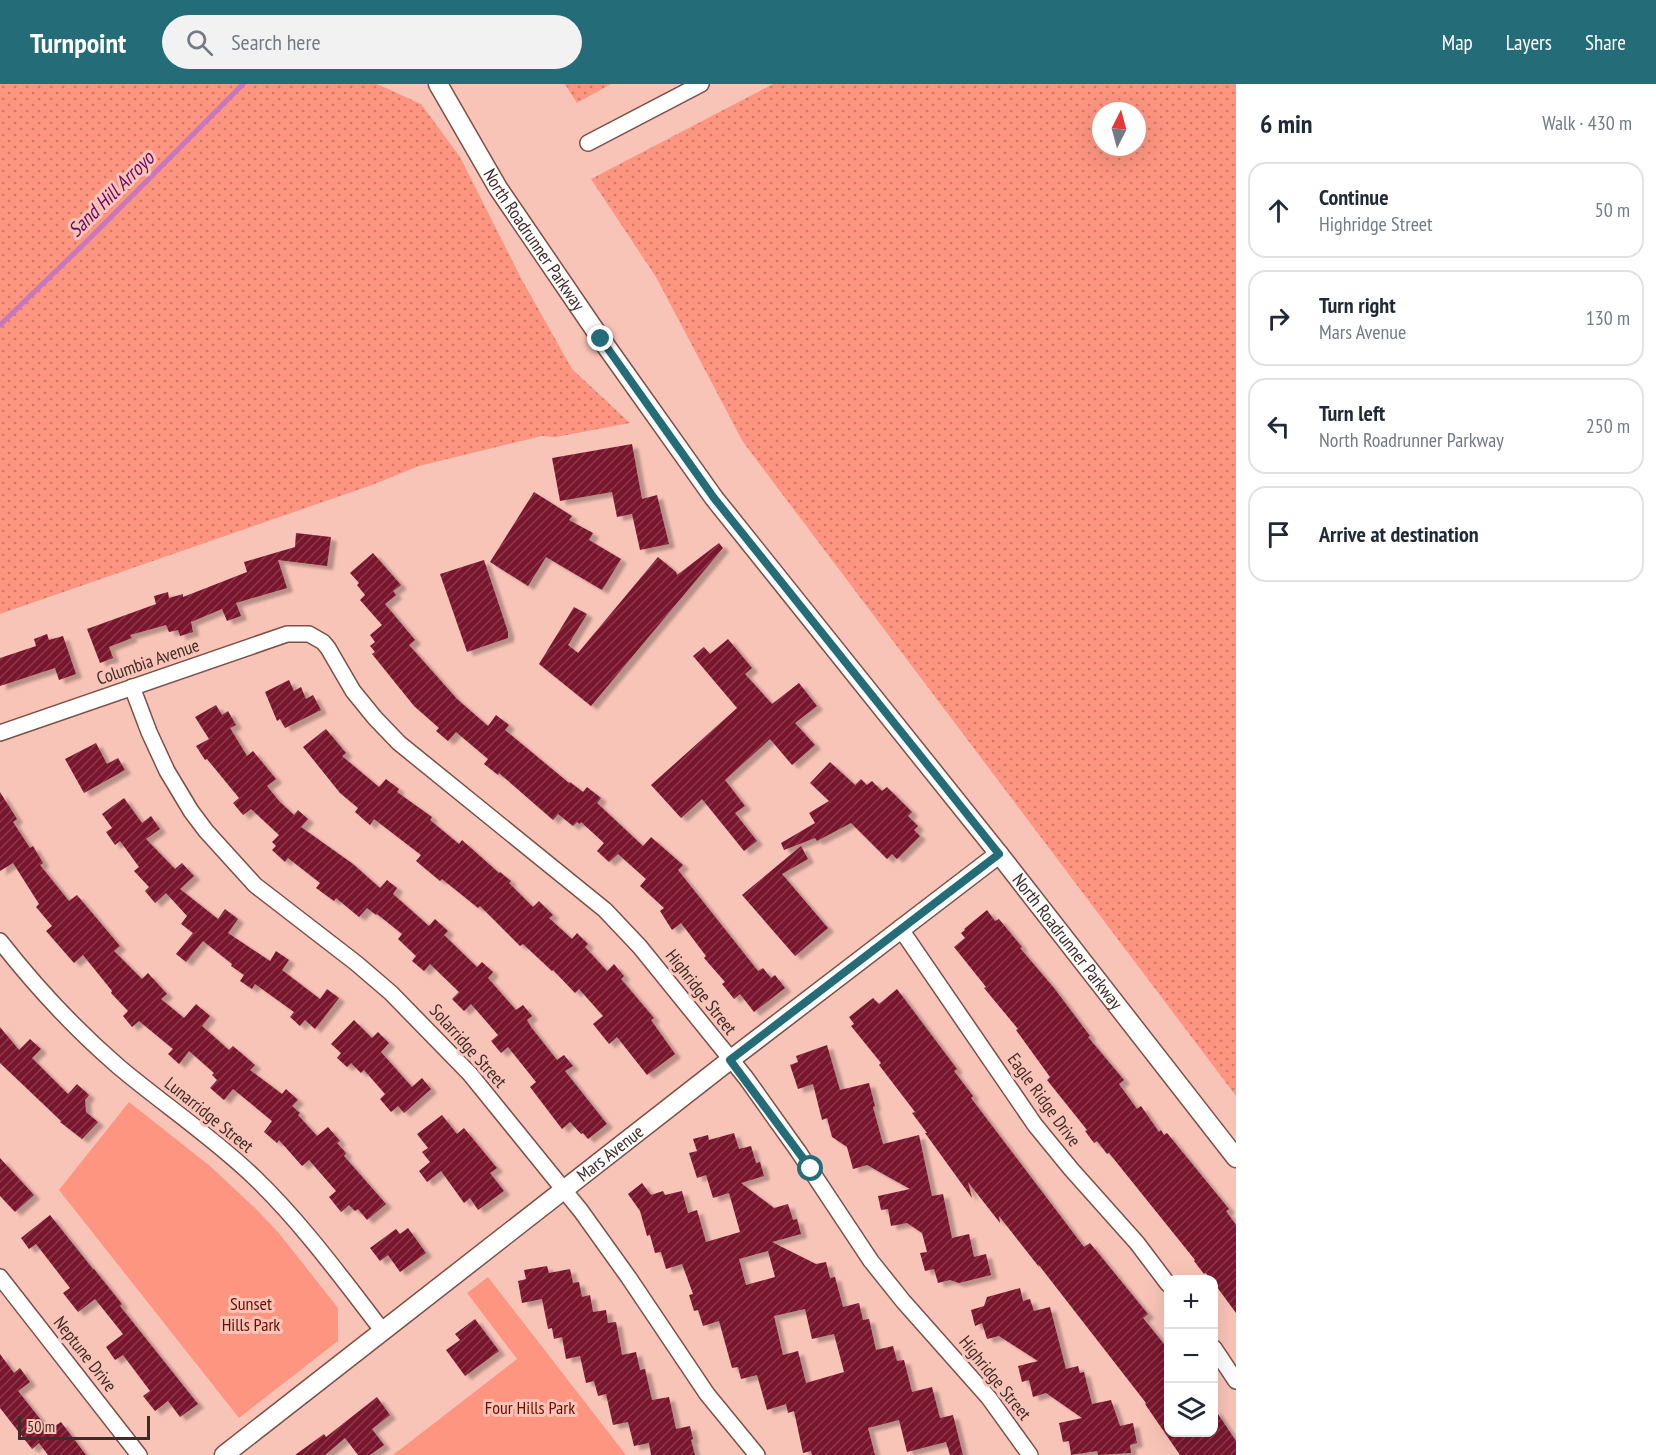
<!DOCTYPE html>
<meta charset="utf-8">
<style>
body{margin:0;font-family:"PT Sans Narrow",sans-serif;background:#f2f2f3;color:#1f2937}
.controls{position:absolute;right:18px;bottom:18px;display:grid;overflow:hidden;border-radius:12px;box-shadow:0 6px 24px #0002}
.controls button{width:54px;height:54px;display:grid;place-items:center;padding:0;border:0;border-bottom:2px solid #e0e1e3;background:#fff;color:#1f2937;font:30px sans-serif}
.compass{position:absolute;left:1092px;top:18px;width:54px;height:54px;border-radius:50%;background:#fff;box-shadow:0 6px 24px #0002;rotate:6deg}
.scale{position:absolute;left:18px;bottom:15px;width:132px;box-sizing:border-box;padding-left:6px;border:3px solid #3f2b27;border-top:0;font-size:16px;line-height:21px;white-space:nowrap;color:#3f2b27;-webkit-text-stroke:4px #f9c4b8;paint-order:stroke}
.stop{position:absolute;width:18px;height:18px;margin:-14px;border:4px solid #256c79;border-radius:50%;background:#fff}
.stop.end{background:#256c79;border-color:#fff;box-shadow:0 2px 6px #0008}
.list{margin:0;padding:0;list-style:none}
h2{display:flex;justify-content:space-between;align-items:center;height:78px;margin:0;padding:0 24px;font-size:26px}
h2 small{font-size:20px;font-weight:400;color:#747a83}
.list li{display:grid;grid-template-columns:39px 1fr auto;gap:18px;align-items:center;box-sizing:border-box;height:96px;margin:0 12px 12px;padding:0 12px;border:2px solid #e0e1e3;border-radius:18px}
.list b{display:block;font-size:22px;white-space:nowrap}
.list p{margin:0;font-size:20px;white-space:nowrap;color:#747a83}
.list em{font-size:20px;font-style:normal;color:#747a83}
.icon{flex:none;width:33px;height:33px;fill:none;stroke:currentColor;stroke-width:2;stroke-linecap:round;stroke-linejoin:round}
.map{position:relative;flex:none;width:1236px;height:1371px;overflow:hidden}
header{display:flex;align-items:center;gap:36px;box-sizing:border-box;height:84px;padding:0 30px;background:#256c79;color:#fff}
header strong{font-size:28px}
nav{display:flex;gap:33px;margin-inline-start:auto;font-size:21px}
.search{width:420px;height:54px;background:#f2f2f3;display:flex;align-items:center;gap:15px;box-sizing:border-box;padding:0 21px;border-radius:33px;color:#747a83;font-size:22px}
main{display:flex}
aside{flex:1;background:#fff}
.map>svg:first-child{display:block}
.grass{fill:url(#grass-dots);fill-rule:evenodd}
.park{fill:#fd9580}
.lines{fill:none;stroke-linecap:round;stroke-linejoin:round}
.stream{stroke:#c778bc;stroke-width:5}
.building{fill:url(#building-hatch);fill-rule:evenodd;filter:url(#shadow)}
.minor-casing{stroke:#7d4f46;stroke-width:18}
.tertiary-casing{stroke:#7d4f46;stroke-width:21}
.minor{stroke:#fff;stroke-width:15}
.tertiary{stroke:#fff;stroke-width:18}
.route{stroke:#256c79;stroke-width:8}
.labels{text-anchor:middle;stroke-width:6;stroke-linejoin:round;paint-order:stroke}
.street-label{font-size:18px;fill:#3f2b27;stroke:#f9c4b8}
.park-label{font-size:18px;fill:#6d0f00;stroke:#f9c4b8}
.water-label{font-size:20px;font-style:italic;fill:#6d0765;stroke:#f9c4b8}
</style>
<header>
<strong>Turnpoint</strong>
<div class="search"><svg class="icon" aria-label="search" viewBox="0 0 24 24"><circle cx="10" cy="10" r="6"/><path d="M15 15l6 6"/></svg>Search here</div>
<nav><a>Map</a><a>Layers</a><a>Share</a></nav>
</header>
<main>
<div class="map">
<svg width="1236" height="1371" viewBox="0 0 1236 1371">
<defs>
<pattern id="grass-dots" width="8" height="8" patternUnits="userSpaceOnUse" patternTransform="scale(1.5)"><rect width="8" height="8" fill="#fd9580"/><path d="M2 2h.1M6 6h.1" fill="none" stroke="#ce7a69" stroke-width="1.8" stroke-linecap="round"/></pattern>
<pattern id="building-hatch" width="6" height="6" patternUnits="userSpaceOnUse" patternTransform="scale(1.5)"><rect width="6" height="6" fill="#79172f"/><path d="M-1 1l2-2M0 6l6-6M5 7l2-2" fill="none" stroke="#88394c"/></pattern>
<filter id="shadow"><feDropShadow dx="6" dy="4" stdDeviation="1.5" flood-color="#0004"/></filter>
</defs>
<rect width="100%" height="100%" fill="#f9c4b8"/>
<g class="grass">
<path d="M 0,0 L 377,0 L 421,20 L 460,73 L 522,196 L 572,285 L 630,339 L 556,353 L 542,352 L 419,382 L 372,401 L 0,530 Z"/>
<path d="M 565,0 L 611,0 L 577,19 Z"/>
<path d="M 773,0 L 1236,0 L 1236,1012 L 743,358 L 656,193 L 591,95 ZM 1101,27 L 1137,27 L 1137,63 L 1101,63 Z"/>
</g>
<g class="park">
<path d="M 129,1018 L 210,1082 L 257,1126 L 278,1148 L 338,1224 L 338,1257 L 239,1334 L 59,1106 Z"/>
<path d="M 488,1193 L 626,1371 L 393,1371 L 517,1275 L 467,1209 Z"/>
</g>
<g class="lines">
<path class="stream" d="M 0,241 L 88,156 L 243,0"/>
</g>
<g class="building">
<path d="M 632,360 L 642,415 L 657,411 L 669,460 L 640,466 L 632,430 L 617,433 L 612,408 L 560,417 L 552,374 Z"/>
<path d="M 534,408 L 572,432 L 569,436 L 593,449 L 589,456 L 621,475 L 602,506 L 546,473 L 528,502 L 490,478 Z"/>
<path d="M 296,449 L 331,453 L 327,482 L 278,476 L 287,504 L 236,519 L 241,532 L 227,537 L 222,525 L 191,538 L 193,548 L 180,552 L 178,546 L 169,548 L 166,541 L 130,551 L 132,554 L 109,563 L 113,574 L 100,579 L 87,545 L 156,520 L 154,512 L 168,508 L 169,514 L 183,510 L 183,513 L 247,488 L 244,478 L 295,463 Z"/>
<path d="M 719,459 L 723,464 L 591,622 L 539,580 L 574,523 L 587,530 L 568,561 L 578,569 L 658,473 L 676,488 L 677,491 Z"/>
<path d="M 373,469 L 401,501 L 393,507 L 396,511 L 385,520 L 415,556 L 409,561 L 457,615 L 488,642 L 496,631 L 509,641 L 505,646 L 569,699 L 570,698 L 583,708 L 587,703 L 601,714 L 597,719 L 643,762 L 651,753 L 683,781 L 678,786 L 758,887 L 763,884 L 771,894 L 775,891 L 785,904 L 754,928 L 740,910 L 734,915 L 722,900 L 725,898 L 704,874 L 706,872 L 681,839 L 672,846 L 660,827 L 664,824 L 640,802 L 646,795 L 618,770 L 609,778 L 597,767 L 604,759 L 581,738 L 580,740 L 577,738 L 573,742 L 558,730 L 553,736 L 499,689 L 498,691 L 484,680 L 488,675 L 456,648 L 448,657 L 436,647 L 439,644 L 414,622 L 372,570 L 375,568 L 370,562 L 375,558 L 370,551 L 382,541 L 360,516 L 365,511 L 357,501 L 359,499 L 350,489 Z"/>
<path d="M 484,476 L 508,548 L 508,554 L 467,568 L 440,490 Z"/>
<path d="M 47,550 L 49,556 L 63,552 L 76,590 L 59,596 L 55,584 L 0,602 L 0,574 L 36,562 L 34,555 Z"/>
<path d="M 728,555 L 752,584 L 745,590 L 772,620 L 799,599 L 817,622 L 795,639 L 815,661 L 792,681 L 770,655 L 725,696 L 745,722 L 735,729 L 757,757 L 744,767 L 702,715 L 681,734 L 651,701 L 737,624 L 693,572 L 704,563 L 710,570 Z"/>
<path d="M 289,596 L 294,607 L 301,603 L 306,615 L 313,611 L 321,626 L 285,644 L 280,635 L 277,637 L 265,608 Z"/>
<path d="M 216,621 L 222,631 L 228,627 L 236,641 L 230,644 L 247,672 L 253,667 L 276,695 L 267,702 L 279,717 L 294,731 L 298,726 L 308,735 L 301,743 L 353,780 L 380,804 L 387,796 L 397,804 L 393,810 L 429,842 L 435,835 L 448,847 L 444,851 L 477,883 L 482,878 L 493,888 L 488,894 L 516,926 L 523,921 L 532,932 L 527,936 L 531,943 L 557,976 L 564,971 L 573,982 L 565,987 L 607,1040 L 588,1055 L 583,1049 L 581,1050 L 570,1038 L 562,1045 L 530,1003 L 536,998 L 508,963 L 501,969 L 491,957 L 498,951 L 471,920 L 464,927 L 452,915 L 459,908 L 430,880 L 424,887 L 412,877 L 416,872 L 398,855 L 402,850 L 377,830 L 376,831 L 367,824 L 359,833 L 336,814 L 334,817 L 316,804 L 320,799 L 288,774 L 285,778 L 272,766 L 276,762 L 272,758 L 279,751 L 251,725 L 243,731 L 233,719 L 239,714 L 207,675 L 205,676 L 196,662 L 209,655 L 195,633 Z"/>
<path d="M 326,645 L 346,669 L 342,672 L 379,703 L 386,695 L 399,705 L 397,708 L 432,733 L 430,736 L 459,760 L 462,756 L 499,789 L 500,788 L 511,797 L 509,799 L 533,823 L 539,817 L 553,831 L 549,834 L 572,855 L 577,849 L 588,860 L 585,863 L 607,887 L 614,880 L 624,892 L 621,895 L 654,934 L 651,936 L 675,970 L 647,991 L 617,953 L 609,960 L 593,940 L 603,932 L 579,905 L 575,909 L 553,886 L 552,887 L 523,860 L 520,862 L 480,822 L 478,824 L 442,795 L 440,797 L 416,777 L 421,771 L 374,735 L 370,741 L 355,728 L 358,724 L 340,709 L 303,663 Z"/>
<path d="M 96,659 L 107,680 L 118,674 L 125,686 L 84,709 L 65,675 Z"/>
<path d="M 830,678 L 855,701 L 861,695 L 867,701 L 872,697 L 882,707 L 887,703 L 912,728 L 908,732 L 918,742 L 914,746 L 920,752 L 897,775 L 892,770 L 887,775 L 851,739 L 817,757 L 815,754 L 784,766 L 781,759 L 815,739 L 809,729 L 829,717 L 810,699 Z"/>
<path d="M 0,708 L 17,735 L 13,738 L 30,764 L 33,762 L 43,779 L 40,781 L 69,817 L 77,811 L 120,862 L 114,867 L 142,895 L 148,889 L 167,910 L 161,915 L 184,934 L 196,920 L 210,932 L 202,942 L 229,966 L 233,962 L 255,981 L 250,986 L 282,1010 L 286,1005 L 298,1016 L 292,1022 L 300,1029 L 298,1031 L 317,1052 L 328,1043 L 340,1057 L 337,1059 L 346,1069 L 344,1072 L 386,1120 L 367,1136 L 358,1125 L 355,1127 L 349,1121 L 341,1128 L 329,1113 L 336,1107 L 309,1076 L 302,1082 L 279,1056 L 277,1059 L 264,1048 L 272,1037 L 233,1005 L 224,1016 L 210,1004 L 217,996 L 212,991 L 214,989 L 189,967 L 179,980 L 168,970 L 173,965 L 139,937 L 132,943 L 123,932 L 128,927 L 111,909 L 112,907 L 83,871 L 74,879 L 46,847 L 52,842 L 36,823 L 39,820 L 13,779 L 0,787 Z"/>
<path d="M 124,714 L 142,739 L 151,732 L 160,745 L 146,755 L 175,785 L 182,779 L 194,792 L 180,805 L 218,835 L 225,825 L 238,835 L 228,849 L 270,877 L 276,867 L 289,876 L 282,886 L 320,915 L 327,905 L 339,914 L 315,945 L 305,936 L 300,942 L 290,933 L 294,928 L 255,900 L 252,905 L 240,897 L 244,891 L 231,882 L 232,880 L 203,857 L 186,878 L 176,870 L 193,849 L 181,840 L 187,832 L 166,809 L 155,819 L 145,807 L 149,803 L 134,787 L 139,783 L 120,757 L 115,761 L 106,748 L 112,744 L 102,730 Z"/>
<path d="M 801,762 L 808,775 L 782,790 L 828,844 L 795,872 L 742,811 Z"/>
<path d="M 987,826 L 995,837 L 999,835 L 1022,863 L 1020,864 L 1054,904 L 1090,952 L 1088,953 L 1124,996 L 1119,1000 L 1137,1025 L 1141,1022 L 1159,1048 L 1161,1046 L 1164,1051 L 1167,1049 L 1229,1125 L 1226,1127 L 1236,1141 L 1236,1229 L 1214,1199 L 1214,1196 L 1211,1196 L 1206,1189 L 1204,1190 L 1194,1177 L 1195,1176 L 1109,1069 L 1107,1070 L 1097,1057 L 1094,1059 L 1085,1047 L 1087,1046 L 1047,996 L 1050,993 L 1016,946 L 1018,945 L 984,904 L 986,903 L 954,863 L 965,854 L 961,849 L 965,846 L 964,845 Z"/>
<path d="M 897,905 L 957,985 L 954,987 L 973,1012 L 971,1014 L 1084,1163 L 1090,1159 L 1148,1230 L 1143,1234 L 1168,1265 L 1168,1348 L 1214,1348 L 1214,1324 L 1236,1357 L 1236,1371 L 1180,1371 L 1145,1320 L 1146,1319 L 1038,1180 L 1039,1183 L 999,1132 L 1000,1139 L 968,1098 L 972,1114 L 925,1049 L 927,1049 L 912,1029 L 915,1028 L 879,981 L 881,979 L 851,942 L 854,940 L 849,933 L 873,914 L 879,920 Z"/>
<path d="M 354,936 L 372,954 L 378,948 L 389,959 L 381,968 L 412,1003 L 422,994 L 431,1005 L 404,1029 L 398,1022 L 391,1028 L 380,1015 L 385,1010 L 364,986 L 361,989 L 351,979 L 347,983 L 337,974 L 341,969 L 331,960 Z"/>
<path d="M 0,943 L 19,966 L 30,955 L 41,965 L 32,974 L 68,1010 L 77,1000 L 89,1011 L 85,1016 L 86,1028 L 98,1038 L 82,1055 L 60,1038 L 61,1037 L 0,979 Z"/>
<path d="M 827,961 L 840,1006 L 869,999 L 875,1022 L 873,1023 L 883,1060 L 919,1051 L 932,1112 L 943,1110 L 952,1154 L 969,1150 L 974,1173 L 986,1170 L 991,1191 L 959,1199 L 950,1196 L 938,1199 L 934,1185 L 925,1187 L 920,1169 L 927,1168 L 922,1149 L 907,1139 L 891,1142 L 888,1125 L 881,1126 L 878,1112 L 910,1105 L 867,1081 L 853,1085 L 847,1063 L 832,1053 L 827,1034 L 822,1036 L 813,1000 L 798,1005 L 790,981 L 798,978 L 796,972 Z"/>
<path d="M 442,1031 L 457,1050 L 464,1044 L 497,1084 L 490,1089 L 504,1107 L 478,1126 L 470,1114 L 464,1119 L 441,1087 L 427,1098 L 419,1087 L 430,1078 L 422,1068 L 428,1064 L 417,1050 Z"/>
<path d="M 734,1049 L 739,1065 L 751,1062 L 756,1079 L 760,1078 L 764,1092 L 741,1099 L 774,1124 L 788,1120 L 793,1136 L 797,1135 L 801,1150 L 772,1158 L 816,1180 L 826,1178 L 830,1194 L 835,1193 L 843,1223 L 859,1219 L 863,1236 L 869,1235 L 876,1266 L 893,1262 L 897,1277 L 904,1276 L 912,1308 L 932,1303 L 940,1334 L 953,1331 L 963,1371 L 950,1371 L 946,1358 L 907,1368 L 899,1336 L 868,1344 L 875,1371 L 812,1371 L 811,1367 L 803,1369 L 794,1327 L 788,1329 L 786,1320 L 767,1326 L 757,1291 L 741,1295 L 738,1283 L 732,1284 L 719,1237 L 703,1242 L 698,1226 L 694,1227 L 689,1211 L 693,1210 L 682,1180 L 666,1185 L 661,1168 L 655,1169 L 650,1151 L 647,1152 L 640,1127 L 628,1110 L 642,1099 L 651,1111 L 663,1107 L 665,1111 L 682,1107 L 688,1129 L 697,1126 L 706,1158 L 740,1148 L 729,1109 L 713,1114 L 706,1091 L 697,1094 L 689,1069 L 697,1067 L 693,1055 L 708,1051 L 709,1056 ZM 768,1167 L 775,1193 L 746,1201 L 739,1175 ZM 805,1225 L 812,1255 L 834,1250 L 844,1288 L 806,1299 L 798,1267 L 783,1271 L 774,1232 Z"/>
<path d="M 0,1074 L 34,1111 L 15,1128 L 0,1112 Z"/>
<path d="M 50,1131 L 93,1185 L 94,1185 L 122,1220 L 120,1222 L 198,1320 L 180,1333 L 168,1317 L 155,1327 L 143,1312 L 150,1307 L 123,1271 L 115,1276 L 106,1263 L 123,1250 L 95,1215 L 78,1228 L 63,1209 L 70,1204 L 36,1160 L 29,1165 L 21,1154 Z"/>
<path d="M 408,1144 L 426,1169 L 400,1188 L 388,1171 L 380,1177 L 370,1164 L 396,1145 L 400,1150 Z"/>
<path d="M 547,1182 L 549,1189 L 570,1185 L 573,1199 L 579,1198 L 582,1213 L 590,1211 L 593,1228 L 606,1226 L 608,1239 L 616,1238 L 622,1271 L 636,1268 L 640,1286 L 645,1285 L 652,1316 L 669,1313 L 676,1345 L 690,1342 L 693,1355 L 691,1356 L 695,1371 L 651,1371 L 649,1359 L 634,1362 L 628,1338 L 613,1341 L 606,1310 L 598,1312 L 594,1297 L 586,1299 L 580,1272 L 566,1275 L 562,1253 L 554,1255 L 552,1244 L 548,1245 L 542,1215 L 522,1219 L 518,1197 L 526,1195 L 524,1186 Z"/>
<path d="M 1020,1204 L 1023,1217 L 1030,1215 L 1034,1227 L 1050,1223 L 1066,1285 L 1078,1282 L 1080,1289 L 1084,1288 L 1092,1320 L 1111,1316 L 1120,1342 L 1133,1339 L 1137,1359 L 1130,1361 L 1131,1369 L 1098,1371 L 1097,1367 L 1071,1371 L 1069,1357 L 1063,1358 L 1059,1339 L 1082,1334 L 1046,1309 L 1033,1313 L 1029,1296 L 1022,1298 L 1018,1282 L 1038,1277 L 999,1252 L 987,1255 L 982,1239 L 975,1242 L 971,1226 L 984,1222 L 987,1213 Z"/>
<path d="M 475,1235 L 499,1267 L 465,1292 L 446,1266 L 460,1256 L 455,1250 Z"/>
<path d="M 0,1270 L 14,1289 L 20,1284 L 30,1298 L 18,1307 L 49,1346 L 61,1338 L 86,1371 L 48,1371 L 39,1359 L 32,1365 L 0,1324 Z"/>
<path d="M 377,1313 L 390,1331 L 372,1345 L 384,1361 L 370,1371 L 358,1371 L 345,1354 L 325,1371 L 295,1371 L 324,1350 L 326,1353 Z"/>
</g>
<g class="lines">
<defs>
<g id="minor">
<path d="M 588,59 L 701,0"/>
<path d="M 132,603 L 149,648 L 167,687 L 191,727 L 206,747 L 255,801 L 356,879 L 391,909 L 470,990 L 581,1127 L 629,1194 L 707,1310 L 757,1371"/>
<path d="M 0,649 L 287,550 L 309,550 L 323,558 L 328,564 L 353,607 L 375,634 L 399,659 L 605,826 L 640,863 L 746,994 L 798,1067 L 871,1177 L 903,1217 L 989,1314 L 1030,1371"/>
<path d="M 900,844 L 1035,1041 L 1071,1085 L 1137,1159 L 1168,1200"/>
<path d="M 0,857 C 36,903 75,945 119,983 C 163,1020 211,1052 253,1092 C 302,1139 341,1193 382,1246"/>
<path d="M 0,1193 L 139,1371"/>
<path d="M 1214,1264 L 1236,1297"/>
</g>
<g id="tertiary">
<path id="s1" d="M 438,0 L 498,104 L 601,255 L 714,414 L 999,770 L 1236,1074"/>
<path id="s2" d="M 224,1371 L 730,976 L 999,770"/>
</g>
</defs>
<use href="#minor" class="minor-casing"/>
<use href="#tertiary" class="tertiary-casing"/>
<use href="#minor" class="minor"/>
<use href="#tertiary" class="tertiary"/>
</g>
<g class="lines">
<path class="route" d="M 601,255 L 714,414 L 999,770 L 730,976 L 811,1085"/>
</g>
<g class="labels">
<g class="street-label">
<text dy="6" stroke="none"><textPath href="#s1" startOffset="183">North Roadrunner Parkway</textPath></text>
<text transform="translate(148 578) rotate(-19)" y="6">Columbia Avenue</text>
<text dy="6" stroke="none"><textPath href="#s1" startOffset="1065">North Roadrunner Parkway</textPath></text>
<text transform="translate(701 908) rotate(52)" y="6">Highridge Street</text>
<text transform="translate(468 962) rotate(48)" y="6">Solarridge Street</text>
<text transform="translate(1044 1016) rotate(54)" y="6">Eagle Ridge Drive</text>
<text transform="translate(209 1031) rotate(39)" y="6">Lunarridge Street</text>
<text dy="6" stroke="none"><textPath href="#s2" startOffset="490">Mars Avenue</textPath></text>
<text transform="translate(85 1270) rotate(52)" y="6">Neptune Drive</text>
<text transform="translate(995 1294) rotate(51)" y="6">Highridge Street</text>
</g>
<g class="park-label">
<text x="251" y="1226">Sunset<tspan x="251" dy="21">Hills Park</tspan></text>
<text x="530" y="1330">Four Hills Park</text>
</g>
<g class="water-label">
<text transform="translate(111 110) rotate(-45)" y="7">Sand Hill Arroyo</text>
</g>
</g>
</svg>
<div class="controls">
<button>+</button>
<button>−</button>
<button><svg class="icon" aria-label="layers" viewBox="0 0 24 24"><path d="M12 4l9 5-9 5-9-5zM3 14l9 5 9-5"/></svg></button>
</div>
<svg class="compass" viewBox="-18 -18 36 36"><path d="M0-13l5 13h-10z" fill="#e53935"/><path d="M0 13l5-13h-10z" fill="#747a83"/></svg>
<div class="scale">50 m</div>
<div class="stop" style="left:811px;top:1085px"></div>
<div class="stop end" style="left:601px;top:255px"></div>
</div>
<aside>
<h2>6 min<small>Walk · 430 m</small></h2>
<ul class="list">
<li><svg class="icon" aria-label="ahead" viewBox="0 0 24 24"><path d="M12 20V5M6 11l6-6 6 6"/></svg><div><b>Continue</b><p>Highridge Street</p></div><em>50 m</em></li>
<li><svg class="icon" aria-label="right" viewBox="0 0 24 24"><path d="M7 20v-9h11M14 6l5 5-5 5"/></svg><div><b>Turn right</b><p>Mars Avenue</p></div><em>130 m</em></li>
<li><svg class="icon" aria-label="left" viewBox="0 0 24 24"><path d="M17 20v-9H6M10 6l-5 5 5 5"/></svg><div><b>Turn left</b><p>North Roadrunner Parkway</p></div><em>250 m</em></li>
<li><svg class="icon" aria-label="arrive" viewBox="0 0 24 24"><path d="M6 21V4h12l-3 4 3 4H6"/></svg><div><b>Arrive at destination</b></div></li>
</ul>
</aside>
</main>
